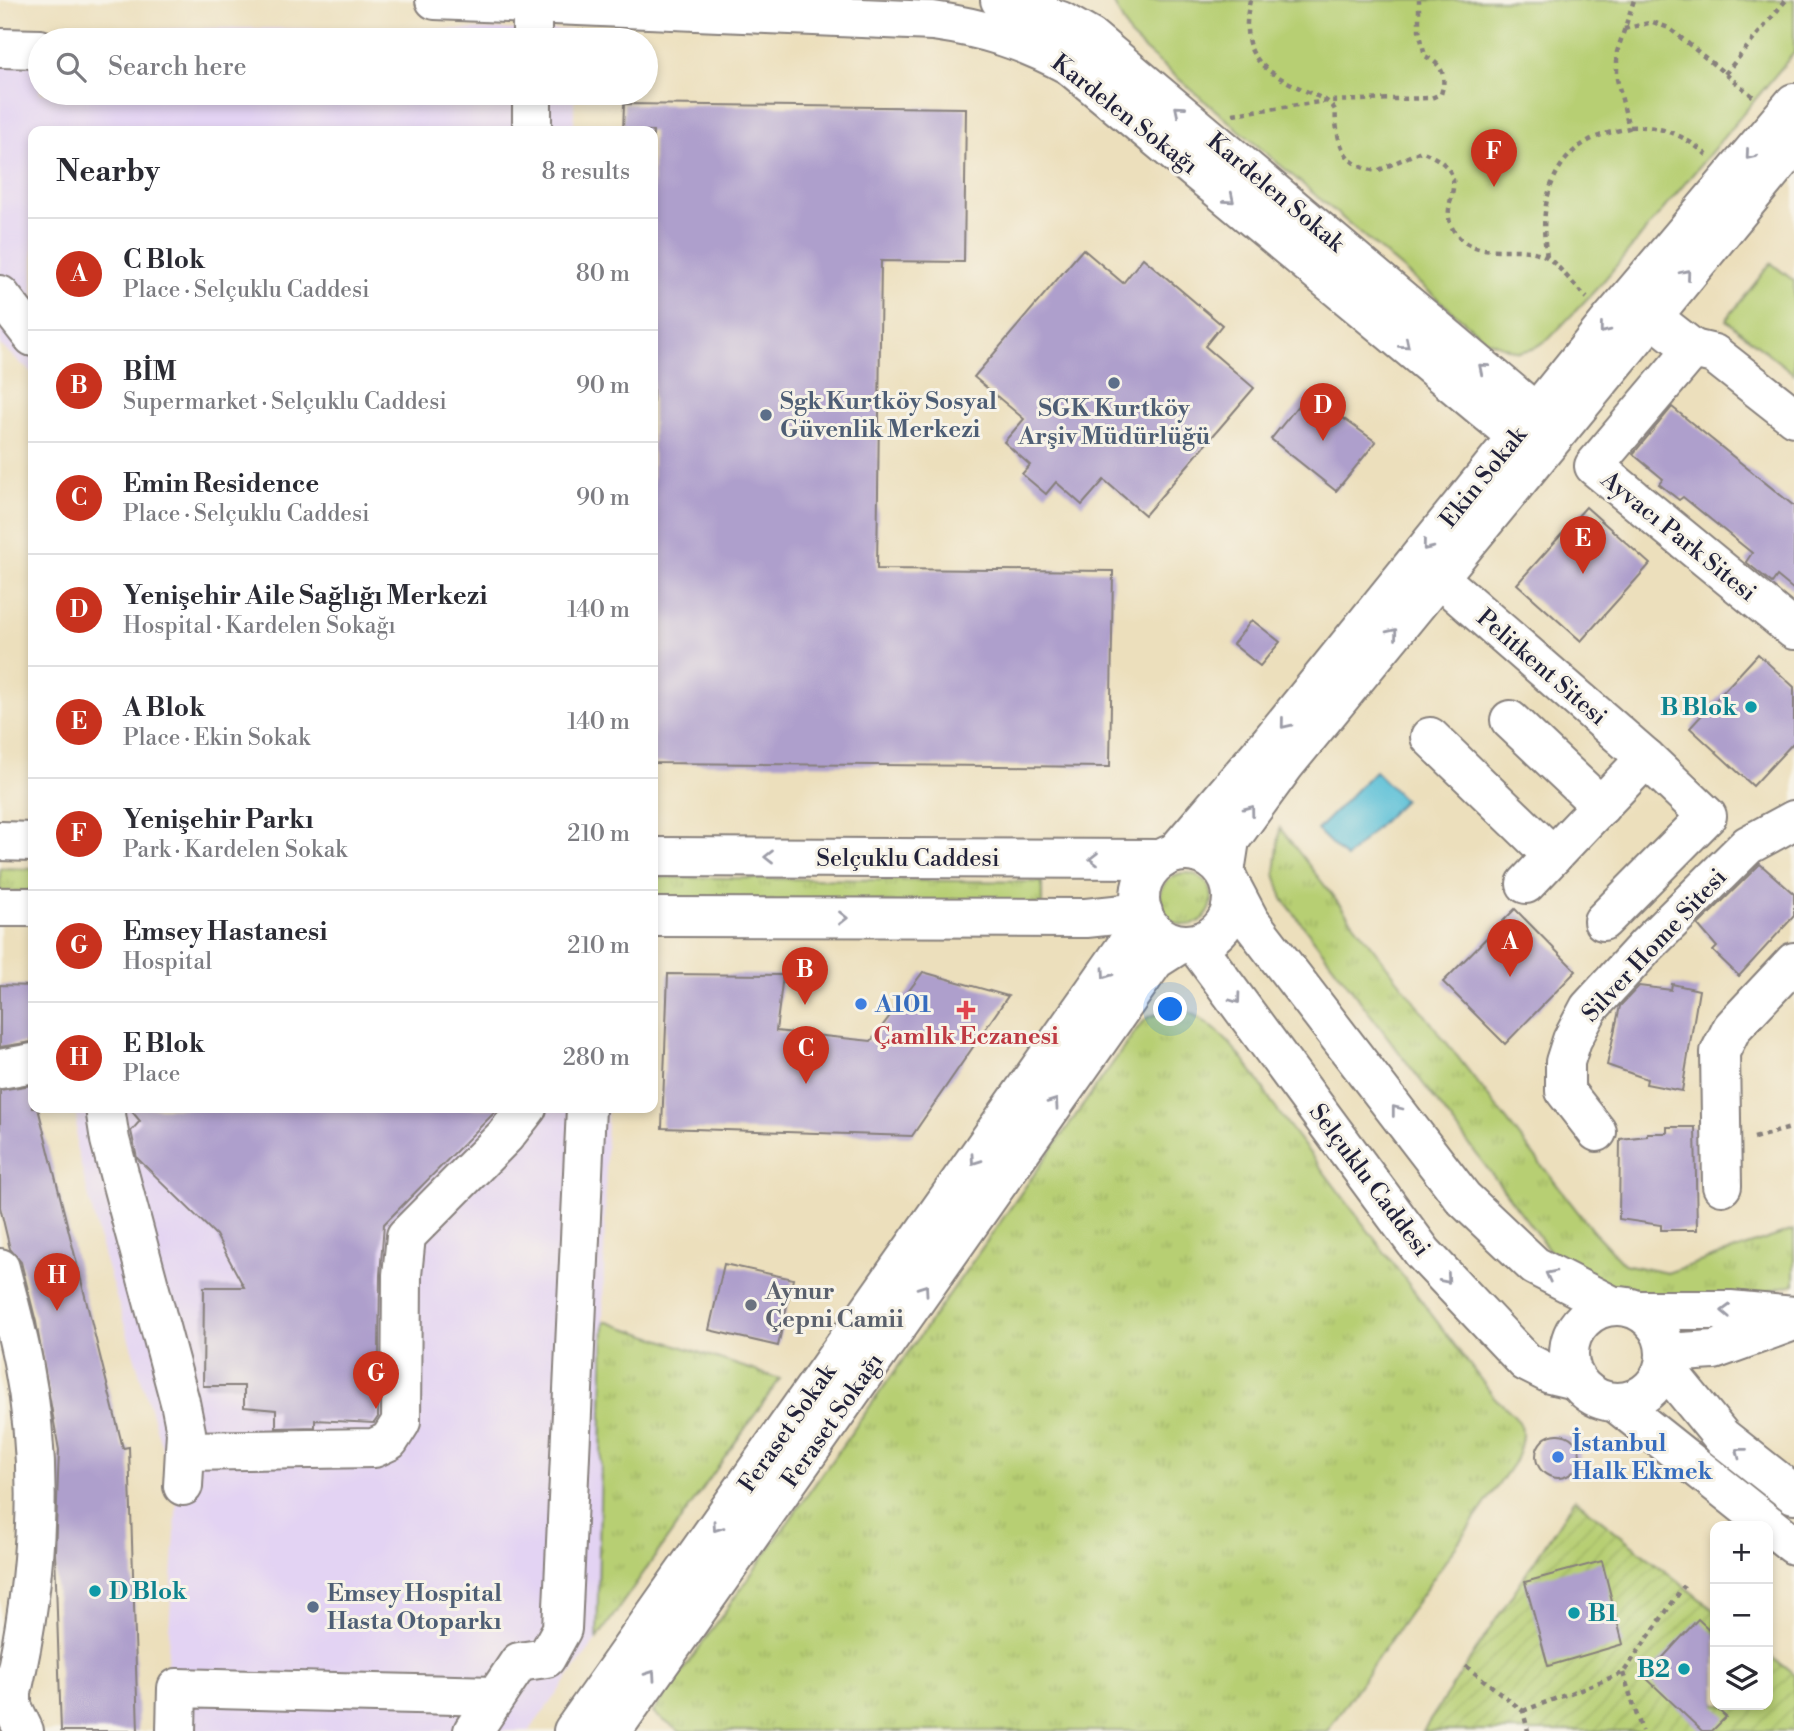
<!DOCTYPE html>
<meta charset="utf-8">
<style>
body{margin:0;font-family:"Libre Bodoni",serif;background:#f7f7f7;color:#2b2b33}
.controls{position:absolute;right:21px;bottom:21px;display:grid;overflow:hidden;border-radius:14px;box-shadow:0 4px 10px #0003}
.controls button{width:63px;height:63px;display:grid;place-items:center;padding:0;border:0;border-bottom:2px solid #e1e1e2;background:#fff;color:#2b2b33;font:35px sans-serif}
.you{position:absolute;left:1171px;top:1010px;width:24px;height:24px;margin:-18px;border:5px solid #fff;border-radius:50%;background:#1a73e8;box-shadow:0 0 0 10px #1a73e833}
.badge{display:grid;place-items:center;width:46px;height:46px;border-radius:50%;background:#c8321e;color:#fff;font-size:23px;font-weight:700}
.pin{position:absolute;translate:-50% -58px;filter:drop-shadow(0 2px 4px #0008)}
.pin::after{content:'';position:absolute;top:37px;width:24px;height:21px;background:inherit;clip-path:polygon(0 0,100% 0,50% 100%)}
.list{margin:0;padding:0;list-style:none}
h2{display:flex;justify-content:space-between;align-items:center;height:91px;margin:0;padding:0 28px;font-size:30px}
h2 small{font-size:23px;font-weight:400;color:#7c7c81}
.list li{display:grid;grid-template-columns:46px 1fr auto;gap:21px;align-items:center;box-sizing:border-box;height:112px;padding:0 28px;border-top:2px solid #e1e1e2}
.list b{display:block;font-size:26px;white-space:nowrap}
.list p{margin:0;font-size:23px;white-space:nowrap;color:#7c7c81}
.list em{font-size:23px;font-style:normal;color:#7c7c81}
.icon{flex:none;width:38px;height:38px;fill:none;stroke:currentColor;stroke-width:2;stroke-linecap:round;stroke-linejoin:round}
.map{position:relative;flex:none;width:1794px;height:1731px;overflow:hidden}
.search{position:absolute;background:#fff;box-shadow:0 4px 10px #0003;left:28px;top:28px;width:630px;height:77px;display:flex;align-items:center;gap:18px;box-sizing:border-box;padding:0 24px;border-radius:38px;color:#7c7c81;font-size:26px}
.panel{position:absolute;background:#fff;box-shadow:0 4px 10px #0003;left:28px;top:126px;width:630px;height:987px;border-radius:14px}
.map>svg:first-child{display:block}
.built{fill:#e3d3f3}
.grass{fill:url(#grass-tufts);stroke:#6c7857;stroke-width:2}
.park{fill:#b7cf73;stroke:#6c7857;stroke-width:2}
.garden{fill:url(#garden-furrows);stroke:#6c7857;stroke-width:2}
.water{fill:#59bfd7;stroke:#3e7089;stroke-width:2}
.building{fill:#ae9fcc}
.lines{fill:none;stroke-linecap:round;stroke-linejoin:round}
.minor-casing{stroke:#87807c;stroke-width:42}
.major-casing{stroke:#87807c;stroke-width:42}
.path{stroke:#87807c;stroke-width:4.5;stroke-dasharray:5 5;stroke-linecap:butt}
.minor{stroke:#fff;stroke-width:38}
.major{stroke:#fff;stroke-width:38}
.oneway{stroke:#9c9ca7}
.service-dot{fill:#5c6f8a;stroke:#f7f3e8;stroke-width:2.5}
.culture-dot{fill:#0f9aa8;stroke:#f7f3e8;stroke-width:2.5}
.shop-dot{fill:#3f7fe0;stroke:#f7f3e8;stroke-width:2.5}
.health-dot{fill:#e0444e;stroke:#f7f3e8;stroke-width:2.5}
.worship-dot{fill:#6b7280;stroke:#f7f3e8;stroke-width:2.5}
.labels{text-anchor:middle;stroke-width:6;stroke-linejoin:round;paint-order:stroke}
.street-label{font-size:24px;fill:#22223b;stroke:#f7f3e8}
.service-label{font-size:24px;font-weight:bold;fill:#4e5e75;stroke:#f7f3e8;text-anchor:start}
.culture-label{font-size:24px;font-weight:bold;fill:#0d838f;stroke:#f7f3e8;text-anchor:end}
.shop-label{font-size:24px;font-weight:bold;fill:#366cbe;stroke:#f7f3e8;text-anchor:start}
.health-label{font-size:24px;font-weight:bold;fill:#be3a42;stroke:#f7f3e8}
.worship-label{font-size:24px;font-weight:bold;fill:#5b616d;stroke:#f7f3e8;text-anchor:start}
</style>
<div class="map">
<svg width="1794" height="1731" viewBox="0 0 1794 1731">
<defs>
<pattern id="grass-tufts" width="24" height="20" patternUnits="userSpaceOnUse" patternTransform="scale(1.75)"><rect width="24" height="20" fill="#b7cf73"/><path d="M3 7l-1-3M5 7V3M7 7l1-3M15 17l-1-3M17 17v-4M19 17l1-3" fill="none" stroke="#9db164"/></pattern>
<pattern id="garden-furrows" width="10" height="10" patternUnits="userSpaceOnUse" patternTransform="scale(1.75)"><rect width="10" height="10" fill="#b7cf73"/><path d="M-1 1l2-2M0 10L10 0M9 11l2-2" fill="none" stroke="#9db164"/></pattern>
</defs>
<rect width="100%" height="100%" fill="#f7f3e8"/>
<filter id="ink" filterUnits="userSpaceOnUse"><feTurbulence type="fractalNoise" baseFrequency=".0143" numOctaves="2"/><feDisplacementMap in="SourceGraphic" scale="14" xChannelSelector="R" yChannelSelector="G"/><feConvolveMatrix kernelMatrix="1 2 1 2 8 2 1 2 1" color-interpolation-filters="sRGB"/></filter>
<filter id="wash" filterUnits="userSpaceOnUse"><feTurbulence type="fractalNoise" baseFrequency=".00686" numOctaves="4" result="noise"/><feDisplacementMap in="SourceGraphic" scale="28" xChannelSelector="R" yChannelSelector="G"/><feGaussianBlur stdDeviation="1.57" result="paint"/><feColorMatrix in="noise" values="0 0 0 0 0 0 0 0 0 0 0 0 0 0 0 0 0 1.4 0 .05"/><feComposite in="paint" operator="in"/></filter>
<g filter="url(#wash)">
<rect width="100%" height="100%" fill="#ecdfbc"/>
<g class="built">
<path d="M 207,28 L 575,30 L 575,40 L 40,40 L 40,93 L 574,93 L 574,131 L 33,131 L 33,374 L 0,345 L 0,32 Z"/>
<path d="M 77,1108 L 607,1108 L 597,1639 L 529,1731 L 163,1731 L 177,1497 L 103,1254 L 76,1146 Z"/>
</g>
<g class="grass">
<path d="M 1280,828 L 1592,1230 L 1624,1264 L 1667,1273 L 1794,1230 L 1794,1284 L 1695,1311 L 1575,1284 L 1283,899 L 1275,874 Z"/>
<path d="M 0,868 L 33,869 L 33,891 L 0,891 Z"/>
<circle cx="1186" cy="899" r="26"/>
<path d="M 653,877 L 1042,882 L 1042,905 L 653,899 Z"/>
<path d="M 1174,1009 C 1214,1012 1256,1074 1274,1106 L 1494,1397 C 1521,1421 1530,1425 1515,1461 L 1327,1731 L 679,1731 L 653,1713 L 1137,1029 L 1148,1017 Z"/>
<path d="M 604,1321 L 780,1379 L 597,1639 Z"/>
</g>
<g class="park">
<path d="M 1112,0 L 1794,0 L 1794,53 L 1601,284 L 1549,339 L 1532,349 L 1518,352 L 1486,340 L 1146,51 L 1130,36 Z"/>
<path d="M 1771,263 L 1794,281 L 1794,374 L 1726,320 Z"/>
</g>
<path class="garden" d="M 1575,1499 L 1715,1611 L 1715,1705 L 1768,1705 L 1768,1654 L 1794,1675 L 1794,1731 L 1423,1731 Z"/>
<path class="water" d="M 1375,771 L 1404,800 L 1346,858 L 1317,830 Z"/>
<g id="blocks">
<g class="building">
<path d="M 624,104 L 966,108 L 964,262 L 881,261 L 877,569 L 1113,571 L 1110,767 L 653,763 L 653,131 L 623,131 Z"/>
<path d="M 1083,249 L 1123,283 L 1143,258 L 1222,325 L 1205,346 L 1254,388 L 1145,515 L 1104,480 L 1082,505 L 1056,482 L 1046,494 L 1022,474 L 1030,465 L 1004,442 L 1024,419 L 974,377 Z"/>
<path d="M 1308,393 L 1376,442 L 1336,491 L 1271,439 Z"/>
<path d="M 1672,407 L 1794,506 L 1794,590 L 1777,576 L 1772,583 L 1746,562 L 1752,553 L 1683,497 L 1679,500 L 1659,484 L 1663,479 L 1633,454 Z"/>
<path d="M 1586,507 L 1650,564 L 1581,641 L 1517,584 Z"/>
<path d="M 1252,620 L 1280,642 L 1260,666 L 1233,644 Z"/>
<path d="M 1758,654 L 1794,687 L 1794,742 L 1753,786 L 1690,728 Z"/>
<path d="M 1760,864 L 1794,894 L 1794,916 L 1739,976 L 1713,951 L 1717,947 L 1698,925 Z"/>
<path d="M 1515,909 L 1576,971 L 1505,1044 L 1443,982 Z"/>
<path d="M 923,972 L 1008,996 L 912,1136 L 662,1128 L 668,974 L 783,975 L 776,1031 L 871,1041 Z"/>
<path d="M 1672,984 L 1699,990 L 1682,1091 L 1646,1084 L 1647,1079 L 1607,1065 L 1620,1006 L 1639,986 L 1671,990 Z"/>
<path d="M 0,985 L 33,986 L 31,1042 L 0,1047 Z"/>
<path d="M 32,1085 L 33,1108 L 38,1108 L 123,1448 L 129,1447 L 138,1731 L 61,1731 L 55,1553 L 59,1450 L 36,1322 L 21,1262 L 10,1249 L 0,1207 L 0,1090 Z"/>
<path d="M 129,1108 L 499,1108 L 384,1224 L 380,1275 L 378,1417 L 374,1423 L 315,1420 L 315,1427 L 276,1428 L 276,1410 L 244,1407 L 244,1386 L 203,1386 L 204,1287 L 244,1287 L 216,1235 L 137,1158 L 131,1131 L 140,1121 Z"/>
<path d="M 1667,1127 L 1695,1127 L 1697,1230 L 1661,1230 L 1661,1225 L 1619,1219 L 1620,1139 L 1647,1136 L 1647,1133 L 1667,1133 Z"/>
<path d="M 724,1264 L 793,1279 L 778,1346 L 709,1330 Z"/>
<circle cx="1558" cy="1456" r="22"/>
<path d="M 1602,1561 L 1623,1644 L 1548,1666 L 1525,1582 Z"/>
<path d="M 1698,1619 L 1715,1635 L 1715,1707 L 1726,1717 L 1712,1731 L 1702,1731 L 1645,1677 Z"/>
</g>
</g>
</g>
<g filter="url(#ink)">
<use href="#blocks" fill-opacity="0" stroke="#87807c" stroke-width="2"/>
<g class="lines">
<defs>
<g id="minor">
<path d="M 435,0 L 933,21 C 983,28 1025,41 1069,65 L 1516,436"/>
<path d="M 1000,0 L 1061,21 L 1091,38 L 1535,412"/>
<path d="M 532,3 L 532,40"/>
<path d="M 0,48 L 40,49"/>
<path d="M 532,131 L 532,93"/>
<path d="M 0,295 L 33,337"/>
<path d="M 1651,316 L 1693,349 L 1594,466 L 1794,630"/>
<path d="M 1693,349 L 1714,354 L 1794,417"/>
<path d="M 1438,577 L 1646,758 L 1707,816 L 1603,921"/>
<path d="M 1510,720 L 1601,806"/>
<path d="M 1430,737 L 1553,856"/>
<path d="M 1526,884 L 1646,758"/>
<path d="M 1231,885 L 1250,921 L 1463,1198 L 1535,1266 L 1611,1305"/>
<path d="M 1195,944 L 1423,1253 L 1526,1362 L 1550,1374 L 1575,1380"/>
<path d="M 0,1069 L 33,1063"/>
<path d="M 105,1108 L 110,1140 L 180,1402 L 186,1432 L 183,1486"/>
<path d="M 1597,1132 L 1565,1091 L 1565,1062 L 1572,1040 L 1589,1008 L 1646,946 L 1748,845 L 1794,820"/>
<path d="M 1722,1186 L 1720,1052 L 1732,1028 L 1794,962"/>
<path d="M 0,1268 C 8,1299 17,1331 23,1362 C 45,1473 37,1583 12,1692 L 12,1706 L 24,1731"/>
<circle cx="1617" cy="1354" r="48"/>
<path d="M 1638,1310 L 1730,1310 L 1794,1316"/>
<path d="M 1665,1353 L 1714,1350 L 1794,1321"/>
<path d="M 1664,1366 L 1722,1437 L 1794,1494"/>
<path d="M 1616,1403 L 1794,1545"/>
<path d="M 185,1451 L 374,1448 L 389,1441 L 401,1422 L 402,1275 L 406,1236 L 505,1136 L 527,1108"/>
<path d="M 176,1731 L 177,1688 L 495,1696"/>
<path d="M 473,1731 L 519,1662 L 546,1658 L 562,1629 L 586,1108"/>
<path d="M 573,1731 L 1145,919"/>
<path d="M 612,1731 L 1155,960 L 1180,944"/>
</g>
<g id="major">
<path d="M 0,841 L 33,842"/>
<circle cx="1186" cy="898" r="46"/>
<path d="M 1175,853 L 1271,741 L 1610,321 L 1794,103"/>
<path d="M 653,857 L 1162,859"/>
<path d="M 1225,872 L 1230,840 L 1284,766 L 1794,144"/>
<path d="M 0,907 L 33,907"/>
<path d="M 653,917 L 1086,918 L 1143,912"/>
</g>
</defs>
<use href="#minor" class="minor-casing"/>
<use href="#major" class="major-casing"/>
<g class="path">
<path d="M 1250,0 C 1238,58 1262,70 1310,93 C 1318,97 1327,99 1333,107 C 1337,111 1335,116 1336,122 C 1339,150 1348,167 1377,171 L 1421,151 C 1482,176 1434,201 1454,231 C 1475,263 1516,241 1545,256 C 1556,262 1576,288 1587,298"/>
<path d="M 1624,29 L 1653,22 L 1669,28 L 1755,98"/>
<path d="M 1725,74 L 1786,0"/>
<path d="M 1233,114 L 1327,101 L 1431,98 L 1441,94 C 1447,76 1442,64 1425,56 L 1419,30 L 1419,0"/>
<path d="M 1630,127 C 1661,125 1684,135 1707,155"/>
<path d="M 1547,256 C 1539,214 1547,164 1588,141 C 1600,134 1616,131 1629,128 L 1617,79 L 1617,52 L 1634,0"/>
<path d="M 1754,1138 L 1794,1127"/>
<path d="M 1466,1666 L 1523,1711 L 1528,1731"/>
<path d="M 1623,1673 L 1642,1731"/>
<path d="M 1523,1711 L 1623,1673 L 1684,1586"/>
</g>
<use href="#minor" class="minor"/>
<use href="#major" class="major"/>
</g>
<defs><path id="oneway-chevron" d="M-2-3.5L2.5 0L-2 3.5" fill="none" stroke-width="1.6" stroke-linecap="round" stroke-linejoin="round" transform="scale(1.75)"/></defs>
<g class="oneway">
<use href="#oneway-chevron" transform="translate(1179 110) rotate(-140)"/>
<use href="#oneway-chevron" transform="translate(1750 155) rotate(130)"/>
<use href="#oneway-chevron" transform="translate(1230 199) rotate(40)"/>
<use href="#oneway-chevron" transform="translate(1686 274) rotate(-50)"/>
<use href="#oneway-chevron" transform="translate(1604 329) rotate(129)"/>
<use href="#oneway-chevron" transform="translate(1405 344) rotate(40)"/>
<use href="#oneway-chevron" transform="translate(1483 368) rotate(-140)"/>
<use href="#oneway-chevron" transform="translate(1427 546) rotate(129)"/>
<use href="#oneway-chevron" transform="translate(1393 633) rotate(-51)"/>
<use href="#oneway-chevron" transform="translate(1285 724) rotate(129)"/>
<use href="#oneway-chevron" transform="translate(1250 810) rotate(-53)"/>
<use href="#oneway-chevron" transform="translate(769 857) rotate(-180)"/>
<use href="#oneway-chevron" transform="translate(1094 859) rotate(-180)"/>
<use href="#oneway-chevron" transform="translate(843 918)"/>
<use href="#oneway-chevron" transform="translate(1106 974) rotate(125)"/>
<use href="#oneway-chevron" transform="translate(1236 999) rotate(54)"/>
<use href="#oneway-chevron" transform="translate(1054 1103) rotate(-55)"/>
<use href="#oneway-chevron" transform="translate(1396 1110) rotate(-128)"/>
<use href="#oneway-chevron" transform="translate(975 1160) rotate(125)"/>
<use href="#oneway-chevron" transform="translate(1550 1275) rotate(-153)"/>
<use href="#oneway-chevron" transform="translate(1446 1279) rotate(49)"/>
<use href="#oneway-chevron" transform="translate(924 1289) rotate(-55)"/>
<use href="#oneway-chevron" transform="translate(1726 1311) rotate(-178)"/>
<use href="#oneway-chevron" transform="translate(1740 1452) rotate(-142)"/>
<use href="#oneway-chevron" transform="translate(717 1527) rotate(125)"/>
<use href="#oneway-chevron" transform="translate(651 1675) rotate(-55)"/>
</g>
</g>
<g class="service-dot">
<circle cx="1114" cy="383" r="7"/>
<circle cx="766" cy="415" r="7"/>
<circle cx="313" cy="1607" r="7"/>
</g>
<g class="culture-dot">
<circle cx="1751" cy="707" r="7"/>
<circle cx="95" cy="1591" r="7"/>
<circle cx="1574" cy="1613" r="7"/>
<circle cx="1684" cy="1669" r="7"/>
</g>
<g class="shop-dot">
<circle cx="861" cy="1004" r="7"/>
<circle cx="1558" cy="1457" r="7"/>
</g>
<path class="health-dot" d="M962.5 999.5h7v7h7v7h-7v7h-7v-7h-7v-7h7z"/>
<circle class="worship-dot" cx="751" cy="1305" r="7"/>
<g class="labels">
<g class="street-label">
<text transform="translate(1125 114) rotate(38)" y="8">Kardelen Sokağı</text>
<text transform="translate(1276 192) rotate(40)" y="8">Kardelen Sokak</text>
<text transform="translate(1483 477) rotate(-51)" y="8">Ekin Sokak</text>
<text transform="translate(1679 536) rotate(39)" y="8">Ayvacı Park Sitesi</text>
<text transform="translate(1542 667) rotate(41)" y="8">Pelitkent Sitesi</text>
<text x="908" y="866">Selçuklu Caddesi</text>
<text transform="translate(1654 945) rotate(-47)" y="8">Silver Home Sitesi</text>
<text transform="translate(1370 1180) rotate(53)" y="8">Selçuklu Caddesi</text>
<text transform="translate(832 1420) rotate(-55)" y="8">Feraset Sokağı</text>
<text transform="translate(787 1428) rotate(-55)" y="8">Feraset Sokak</text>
</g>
<g class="service-label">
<text x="780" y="409">Sgk Kurtköy Sosyal<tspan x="780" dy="28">Güvenlik Merkezi</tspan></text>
<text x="1114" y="416" text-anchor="middle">SGK Kurtköy<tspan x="1114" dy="28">Arşiv Müdürlüğü</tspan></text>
<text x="327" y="1601">Emsey Hospital<tspan x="327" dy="28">Hasta Otoparkı</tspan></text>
</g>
<g class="culture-label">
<text x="1737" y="715">B Blok</text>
<text x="109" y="1599" text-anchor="start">D Blok</text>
<text x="1588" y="1621" text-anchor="start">B1</text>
<text x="1670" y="1677">B2</text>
</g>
<g class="shop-label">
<text x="875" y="1012">A101</text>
<text x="1572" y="1451">İstanbul<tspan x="1572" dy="28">Halk Ekmek</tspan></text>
</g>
<g class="health-label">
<text x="966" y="1044">Çamlık Eczanesi</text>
</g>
<g class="worship-label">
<text x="765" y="1299">Aynur<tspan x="765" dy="28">Çepni Camii</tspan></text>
</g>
</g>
</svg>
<div class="controls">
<button>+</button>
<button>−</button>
<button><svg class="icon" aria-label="layers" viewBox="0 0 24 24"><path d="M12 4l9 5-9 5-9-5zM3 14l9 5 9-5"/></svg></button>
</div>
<div class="you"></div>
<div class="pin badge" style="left:1510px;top:977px">A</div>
<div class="pin badge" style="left:805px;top:1005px">B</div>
<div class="pin badge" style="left:806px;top:1084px">C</div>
<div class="pin badge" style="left:1323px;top:441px">D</div>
<div class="pin badge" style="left:1583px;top:574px">E</div>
<div class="pin badge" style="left:1494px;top:187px">F</div>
<div class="pin badge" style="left:376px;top:1409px">G</div>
<div class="pin badge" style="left:57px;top:1311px">H</div>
<div class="search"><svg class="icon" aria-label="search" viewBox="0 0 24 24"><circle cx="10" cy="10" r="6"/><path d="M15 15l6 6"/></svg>Search here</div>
<section class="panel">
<h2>Nearby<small>8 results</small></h2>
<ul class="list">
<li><span class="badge">A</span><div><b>C Blok</b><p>Place · Selçuklu Caddesi</p></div><em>80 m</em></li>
<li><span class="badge">B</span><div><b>BİM</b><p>Supermarket · Selçuklu Caddesi</p></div><em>90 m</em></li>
<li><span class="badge">C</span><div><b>Emin Residence</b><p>Place · Selçuklu Caddesi</p></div><em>90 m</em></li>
<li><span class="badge">D</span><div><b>Yenişehir Aile Sağlığı Merkezi</b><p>Hospital · Kardelen Sokağı</p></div><em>140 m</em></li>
<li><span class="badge">E</span><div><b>A Blok</b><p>Place · Ekin Sokak</p></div><em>140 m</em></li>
<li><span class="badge">F</span><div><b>Yenişehir Parkı</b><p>Park · Kardelen Sokak</p></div><em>210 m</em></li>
<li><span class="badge">G</span><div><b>Emsey Hastanesi</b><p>Hospital</p></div><em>210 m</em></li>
<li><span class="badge">H</span><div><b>E Blok</b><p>Place</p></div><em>280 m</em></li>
</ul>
</section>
</div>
